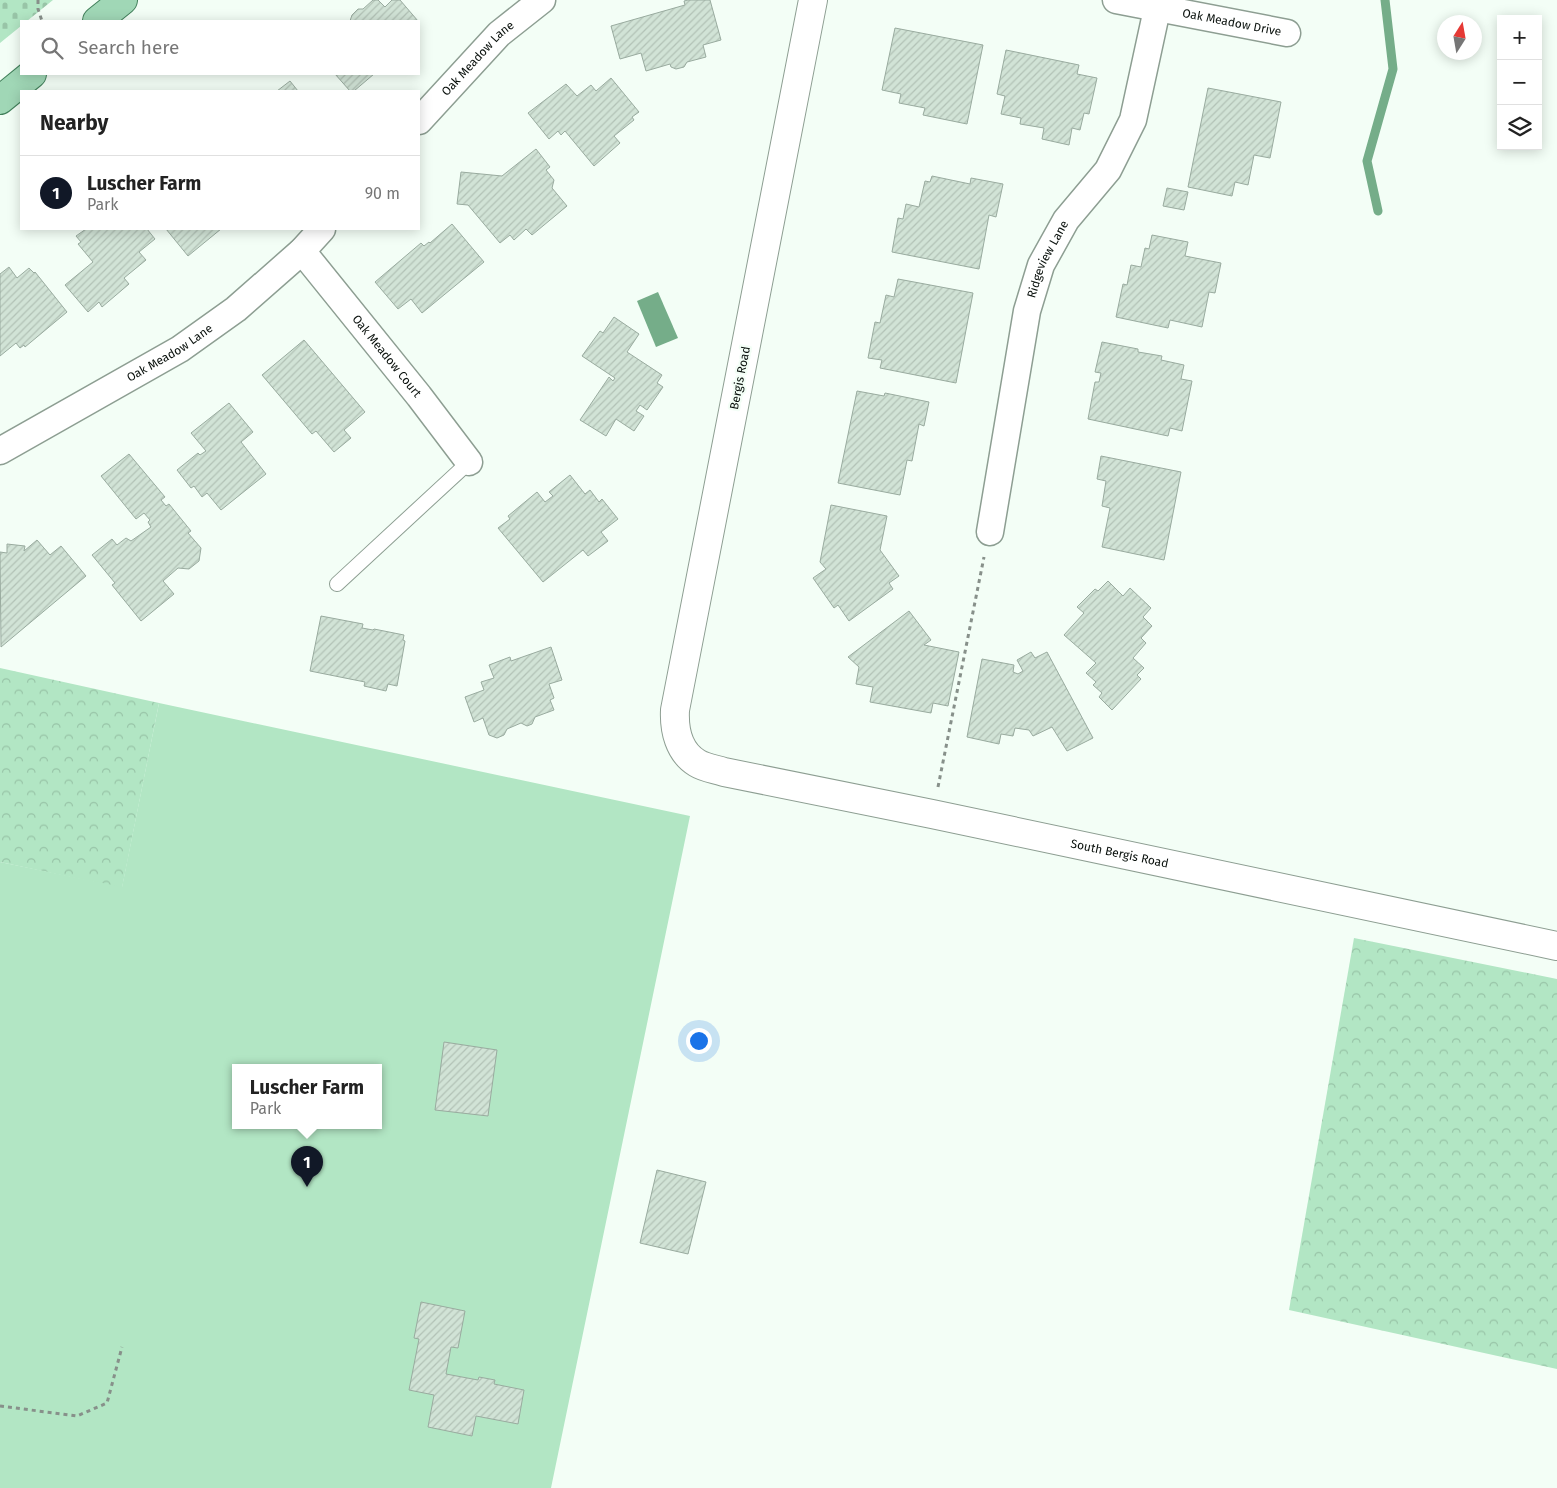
<!DOCTYPE html>
<meta charset="utf-8">
<style>
body{margin:0;font-family:"Fira Sans",sans-serif;background:#f2f2f2;color:#222}
.controls{position:absolute;right:15px;top:15px;display:grid;overflow:hidden;border-radius:0px;box-shadow:0 2px 12px #0003}
.controls button{width:45px;height:45px;display:grid;place-items:center;padding:0;border:0;border-bottom:1px solid #e0e0e0;background:#fff;color:#222;font:25px sans-serif}
.compass{position:absolute;left:1437px;top:15px;width:45px;height:45px;border-radius:50%;background:#fff;box-shadow:0 2px 12px #0003;rotate:11deg}
.you{position:absolute;left:698px;top:1040px;width:18px;height:18px;margin:-12px;border:4px solid #fff;border-radius:50%;background:#1a73e8;box-shadow:0 0 0 8px #1a73e833}
.badge{display:grid;place-items:center;width:32px;height:32px;border-radius:50%;background:#111827;color:#fff;font-size:16px;font-weight:700}
.pin{position:absolute;translate:-50% -41px;filter:drop-shadow(0 1px 2px #0008)}
.pin::after{content:'';position:absolute;top:26px;width:18px;height:15px;background:inherit;clip-path:polygon(0 0,100% 0,50% 100%)}
.popup{position:absolute;left:232px;top:1064px;width:150px;height:65px;box-sizing:border-box;display:grid;place-content:center;border-radius:0px;background:#fff;filter:drop-shadow(0 1px 4px #0005);font-size:16px;white-space:nowrap;color:#767676}
.popup b{font-size:19px;color:#222}
.popup::after{content:'';position:absolute;left:50%;top:100%;margin-left:-10px;border:10px solid transparent;border-top-color:#fff}
.list{margin:0;padding:0;list-style:none}
h2{display:flex;justify-content:space-between;align-items:center;height:65px;margin:0;padding:0 20px;font-size:21px}
h2 small{font-size:16px;font-weight:400;color:#767676}
.list li{display:grid;grid-template-columns:32px 1fr auto;gap:15px;align-items:center;box-sizing:border-box;height:75px;padding:0 20px;border-top:1px solid #e0e0e0}
.list b{display:block;font-size:19px;white-space:nowrap}
.list p{margin:0;font-size:16px;white-space:nowrap;color:#767676}
.list em{font-size:16px;font-style:normal;color:#767676}
.icon{flex:none;width:28px;height:28px;fill:none;stroke:currentColor;stroke-width:2;stroke-linecap:round;stroke-linejoin:round}
.map{position:relative;flex:none;width:1557px;height:1488px;overflow:hidden}
.search{position:absolute;background:#fff;box-shadow:0 2px 12px #0003;left:20px;top:20px;width:400px;height:55px;display:flex;align-items:center;gap:12px;box-sizing:border-box;padding:0 18px;border-radius:0px;color:#767676;font-size:19px}
.panel{position:absolute;background:#fff;box-shadow:0 2px 12px #0003;left:20px;top:90px;width:400px;height:140px;border-radius:0px}
.map>svg:first-child{display:block}
.forest{fill:url(#forest-crowns)}
.cemetery{fill:url(#cemetery-stones)}
.park{fill:#b2e6c4;fill-rule:evenodd}
.water{fill:#75ad89}
.lines{fill:none;stroke-linecap:round;stroke-linejoin:round}
.stream{stroke:#75ad89;stroke-width:9}
.building{fill:url(#building-hatch);stroke:#99ab9f}
.lane-casing{stroke:#8d9e92;stroke-width:16}
.street-casing{stroke:#8d9e92;stroke-width:29}
.secondary-casing{stroke:#8d9e92;stroke-width:30}
.primary-casing{stroke:#42805b;stroke-width:30}
.path{stroke:#87908a;stroke-width:3;stroke-dasharray:4 4;stroke-linecap:butt}
.lane{stroke:#fff;stroke-width:14}
.street{stroke:#fff;stroke-width:26}
.secondary{stroke:#fff;stroke-width:28}
.primary{stroke:#a0d7b6;stroke-width:28}
.labels{text-anchor:middle;stroke-width:4.5;stroke-linejoin:round;paint-order:stroke}
.street-label{font-size:12px;fill:#09100c;stroke:#f3fef6}
</style>
<div class="map">
<svg width="1557" height="1488" viewBox="0 0 1557 1488">
<defs>
<pattern id="forest-crowns" width="20" height="18" patternUnits="userSpaceOnUse" patternTransform="scale(1.25)"><rect width="20" height="18" fill="#b2e6c4"/><path d="M2 6a3 3 0 1 1 6 0M12 15a3 3 0 1 1 6 0" fill="none" stroke="#98c4a7"/></pattern>
<pattern id="cemetery-stones" width="16" height="16" patternUnits="userSpaceOnUse" patternTransform="scale(1.25)"><rect width="16" height="16" fill="#b2e6c4"/><path d="M2 7V4a2 2 0 0 1 4 0v3zM10 15v-3a2 2 0 0 1 4 0v3z" fill="#98c4a7"/></pattern>
<pattern id="building-hatch" width="6" height="6" patternUnits="userSpaceOnUse" patternTransform="scale(1.25)"><rect width="6" height="6" fill="#d1e3d6"/><path d="M-1 1l2-2M0 6l6-6M5 7l2-2" fill="none" stroke="#b2c2b6"/></pattern>
</defs>
<rect width="100%" height="100%" fill="#f3fef6"/>
<g class="forest">
<path d="M 0,668 L 159,703 L 122,888 L 0,862 Z"/>
<path d="M 1354,938 L 1557,979 L 1557,1369 L 1289,1310 Z"/>
</g>
<path class="cemetery" d="M 0,0 L 53,0 L 27,21 L 21,21 L 21,26 L 0,43 Z"/>
<path class="park" d="M 159,703 L 690,816 L 551,1488 L 0,1488 L 0,862 L 122,887 ZM 236,1068 L 378,1068 L 378,1126 L 236,1126 Z"/>
<path class="water" d="M 658,292 L 678,338 L 656,347 L 637,301 Z"/>
<g class="lines">
<path class="stream" d="M 1378,211 L 1367,161 L 1393,69 L 1385,0"/>
</g>
<g class="building">
<path d="M 373,0 L 378,0 L 385,7 L 392,0 L 400,0 L 418,21 L 350,21 L 352,15 L 358,9 L 363,9 Z"/>
<path d="M 688,0 L 710,0 L 721,40 L 703,45 L 706,57 L 687,62 L 684,67 L 676,69 L 671,67 L 670,64 L 646,71 L 641,53 L 620,59 L 611,26 L 685,5 L 684,1 Z"/>
<path d="M 895,28 L 983,45 L 967,124 L 923,115 L 925,108 L 899,103 L 901,94 L 882,90 Z"/>
<path d="M 1006,50 L 1079,65 L 1077,74 L 1097,78 L 1089,114 L 1084,113 L 1080,130 L 1072,128 L 1069,145 L 1042,139 L 1044,128 L 1020,124 L 1021,118 L 1001,114 L 1005,96 L 997,94 Z"/>
<path d="M 335,74 L 374,74 L 354,91 L 350,91 Z"/>
<path d="M 611,78 L 639,112 L 632,117 L 634,120 L 614,136 L 620,143 L 594,166 L 565,131 L 561,135 L 558,131 L 549,139 L 528,113 L 566,84 L 577,96 L 591,85 L 596,91 Z"/>
<path d="M 290,81 L 298,91 L 277,91 Z"/>
<path d="M 1208,88 L 1281,102 L 1270,158 L 1254,155 L 1248,185 L 1235,182 L 1232,196 L 1188,187 Z"/>
<path d="M 536,149 L 550,167 L 546,170 L 554,180 L 552,188 L 567,206 L 532,235 L 526,229 L 514,240 L 510,235 L 500,243 L 468,205 L 457,204 L 461,172 L 502,176 Z"/>
<path d="M 932,176 L 970,184 L 971,178 L 1003,184 L 996,217 L 989,215 L 979,269 L 892,252 L 898,218 L 903,219 L 906,204 L 919,207 L 925,181 L 930,182 Z"/>
<path d="M 1167,188 L 1188,192 L 1184,210 L 1163,206 Z"/>
<path d="M 452,224 L 484,262 L 422,313 L 411,299 L 398,309 L 375,282 L 421,243 L 424,246 L 429,242 L 430,243 Z"/>
<path d="M 86,229 L 147,229 L 155,239 L 139,252 L 146,260 L 124,278 L 129,284 L 102,307 L 99,302 L 88,312 L 65,285 L 93,262 L 78,244 L 81,242 L 76,236 Z"/>
<path d="M 166,229 L 221,229 L 188,256 Z"/>
<path d="M 1152,235 L 1188,242 L 1185,256 L 1221,263 L 1215,293 L 1209,292 L 1202,327 L 1170,320 L 1168,328 L 1116,317 L 1123,284 L 1127,285 L 1131,265 L 1141,267 L 1145,248 L 1149,249 Z"/>
<path d="M 9,267 L 17,278 L 29,268 L 34,273 L 35,272 L 67,312 L 25,347 L 24,345 L 20,348 L 16,343 L 0,356 L 0,274 Z"/>
<path d="M 898,279 L 973,293 L 956,383 L 880,368 L 882,360 L 868,358 L 875,322 L 880,323 L 886,295 L 894,297 Z"/>
<path d="M 614,317 L 639,334 L 627,352 L 662,375 L 657,383 L 663,387 L 647,410 L 640,405 L 636,411 L 644,416 L 634,431 L 616,419 L 606,436 L 580,420 L 609,377 L 613,381 L 615,378 L 582,356 L 600,331 L 603,333 Z"/>
<path d="M 304,340 L 365,412 L 344,430 L 351,438 L 334,452 L 316,431 L 312,434 L 262,375 Z"/>
<path d="M 1102,342 L 1138,349 L 1138,352 L 1162,356 L 1161,360 L 1184,365 L 1181,379 L 1192,381 L 1182,431 L 1170,428 L 1168,436 L 1088,419 L 1095,382 L 1099,382 L 1101,373 L 1095,372 Z"/>
<path d="M 857,391 L 884,396 L 885,393 L 929,402 L 924,426 L 919,424 L 912,461 L 907,460 L 900,495 L 838,483 Z"/>
<path d="M 229,403 L 253,432 L 241,442 L 266,474 L 221,510 L 207,493 L 202,497 L 194,486 L 191,488 L 177,470 L 198,453 L 200,455 L 206,451 L 191,433 Z"/>
<path d="M 129,454 L 165,497 L 161,500 L 166,506 L 169,504 L 191,531 L 188,533 L 201,548 L 199,561 L 189,569 L 178,568 L 163,581 L 174,594 L 141,621 L 112,585 L 115,583 L 92,555 L 112,539 L 117,545 L 126,538 L 131,541 L 151,527 L 148,522 L 150,520 L 144,513 L 136,519 L 101,476 Z"/>
<path d="M 1101,456 L 1181,472 L 1164,560 L 1102,547 L 1110,508 L 1102,506 L 1106,481 L 1097,479 Z"/>
<path d="M 570,475 L 585,494 L 590,490 L 599,502 L 602,499 L 618,519 L 601,532 L 608,541 L 588,556 L 583,550 L 543,582 L 498,528 L 510,519 L 508,516 L 537,492 L 545,502 L 553,496 L 549,492 Z"/>
<path d="M 831,505 L 887,516 L 880,550 L 899,576 L 889,583 L 893,589 L 849,621 L 838,605 L 834,608 L 813,578 L 826,569 L 820,562 Z"/>
<path d="M 37,540 L 50,555 L 61,546 L 86,576 L 1,647 L 0,552 L 7,553 L 7,544 L 25,546 L 24,551 Z"/>
<path d="M 1108,581 L 1123,596 L 1130,588 L 1151,608 L 1143,617 L 1152,626 L 1141,638 L 1146,643 L 1133,658 L 1144,668 L 1137,675 L 1141,679 L 1112,710 L 1099,697 L 1102,693 L 1093,685 L 1096,682 L 1086,673 L 1096,663 L 1064,635 L 1084,613 L 1077,607 L 1095,589 L 1098,591 Z"/>
<path d="M 909,611 L 931,640 L 924,645 L 959,652 L 948,706 L 933,703 L 931,713 L 870,702 L 873,687 L 856,684 L 859,667 L 848,657 Z"/>
<path d="M 321,616 L 363,624 L 362,628 L 373,630 L 374,629 L 404,635 L 403,640 L 405,641 L 397,686 L 388,684 L 386,691 L 364,686 L 365,682 L 310,671 Z"/>
<path d="M 551,647 L 562,680 L 549,684 L 554,698 L 550,700 L 554,710 L 535,717 L 532,724 L 527,726 L 521,723 L 507,729 L 504,735 L 497,738 L 489,735 L 483,718 L 474,722 L 465,697 L 484,690 L 481,682 L 494,678 L 489,665 L 510,657 L 511,661 Z"/>
<path d="M 1031,652 L 1035,658 L 1047,652 L 1093,738 L 1067,751 L 1052,727 L 1033,736 L 1029,730 L 1015,728 L 1013,736 L 1001,734 L 999,744 L 967,737 L 982,659 L 1014,665 L 1013,672 L 1018,674 L 1023,671 L 1017,660 Z"/>
<path d="M 444,1042 L 497,1050 L 488,1116 L 435,1110 Z"/>
<path d="M 657,1170 L 706,1182 L 688,1254 L 640,1243 Z"/>
<path d="M 421,1302 L 465,1311 L 458,1348 L 451,1347 L 446,1374 L 478,1380 L 479,1377 L 495,1380 L 494,1384 L 524,1390 L 518,1424 L 476,1416 L 472,1436 L 428,1427 L 434,1395 L 409,1390 L 419,1339 L 414,1338 Z"/>
</g>
<g class="lines">
<defs>
<path id="lane" d="M 337,584 L 469,462"/>
<g id="street">
<path id="s1" d="M 1116,0 L 1287,33"/>
<path id="s2" d="M 419,121 L 499,34 L 542,0"/>
<path id="s3" d="M 302,251 L 419,396 L 469,462"/>
<path id="s4" d="M 0,451 L 180,349 L 236,309 L 302,251 L 322,229"/>
<path id="s5" d="M 990,532 L 1027,311 L 1041,265 L 1066,220 L 1108,170 L 1133,120 L 1159,0"/>
</g>
<g id="secondary">
<path id="s6" d="M 813,0 L 675,710 C 674,730 679,752 697,763 C 705,768 715,769 724,772 L 932,814 L 1557,946"/>
</g>
<g id="primary">
<path d="M 97,21 L 123,0"/>
<path d="M 0,100 L 32,74"/>
</g>
</defs>
<use href="#lane" class="lane-casing"/>
<use href="#street" class="street-casing"/>
<use href="#secondary" class="secondary-casing"/>
<use href="#primary" class="primary-casing"/>
<g class="path">
<path d="M 38,0 L 38,9 L 42,21"/>
<path d="M 938,787 L 984,557"/>
<path d="M 0,1406 L 77,1416 L 107,1403 L 122,1347"/>
</g>
<use href="#lane" class="lane"/>
<use href="#street" class="street"/>
<use href="#secondary" class="secondary"/>
<use href="#primary" class="primary"/>
</g>
<g class="labels">
<g class="street-label">
<text dy="4" stroke="none"><textPath href="#s1" startOffset="118">Oak Meadow Drive</textPath></text>
<text dy="4" stroke="none"><textPath href="#s2" startOffset="86">Oak Meadow Lane</textPath></text>
<text dy="4" stroke="none"><textPath href="#s5" startOffset="280">Ridgeview Lane</textPath></text>
<text dy="4" stroke="none"><textPath href="#s4" startOffset="196">Oak Meadow Lane</textPath></text>
<text dy="4" stroke="none"><textPath href="#s3" startOffset="135">Oak Meadow Court</textPath></text>
<text transform="translate(740 378) rotate(-79)" y="4">Bergis Road</text>
<text dy="4" stroke="none"><textPath href="#s6" startOffset="1216">South Bergis Road</textPath></text>
</g>
</g>
</svg>
<div class="controls">
<button>+</button>
<button>−</button>
<button><svg class="icon" aria-label="layers" viewBox="0 0 24 24"><path d="M12 4l9 5-9 5-9-5zM3 14l9 5 9-5"/></svg></button>
</div>
<svg class="compass" viewBox="-18 -18 36 36"><path d="M0-13l5 13h-10z" fill="#e53935"/><path d="M0 13l5-13h-10z" fill="#767676"/></svg>
<div class="you"></div>
<div class="pin badge" style="left:307px;top:1187px">1</div>
<div class="popup"><b>Luscher Farm</b>Park</div>
<div class="search"><svg class="icon" aria-label="search" viewBox="0 0 24 24"><circle cx="10" cy="10" r="6"/><path d="M15 15l6 6"/></svg>Search here</div>
<section class="panel">
<h2>Nearby<small></small></h2>
<ul class="list">
<li><span class="badge">1</span><div><b>Luscher Farm</b><p>Park</p></div><em>90 m</em></li>
</ul>
</section>
</div>
